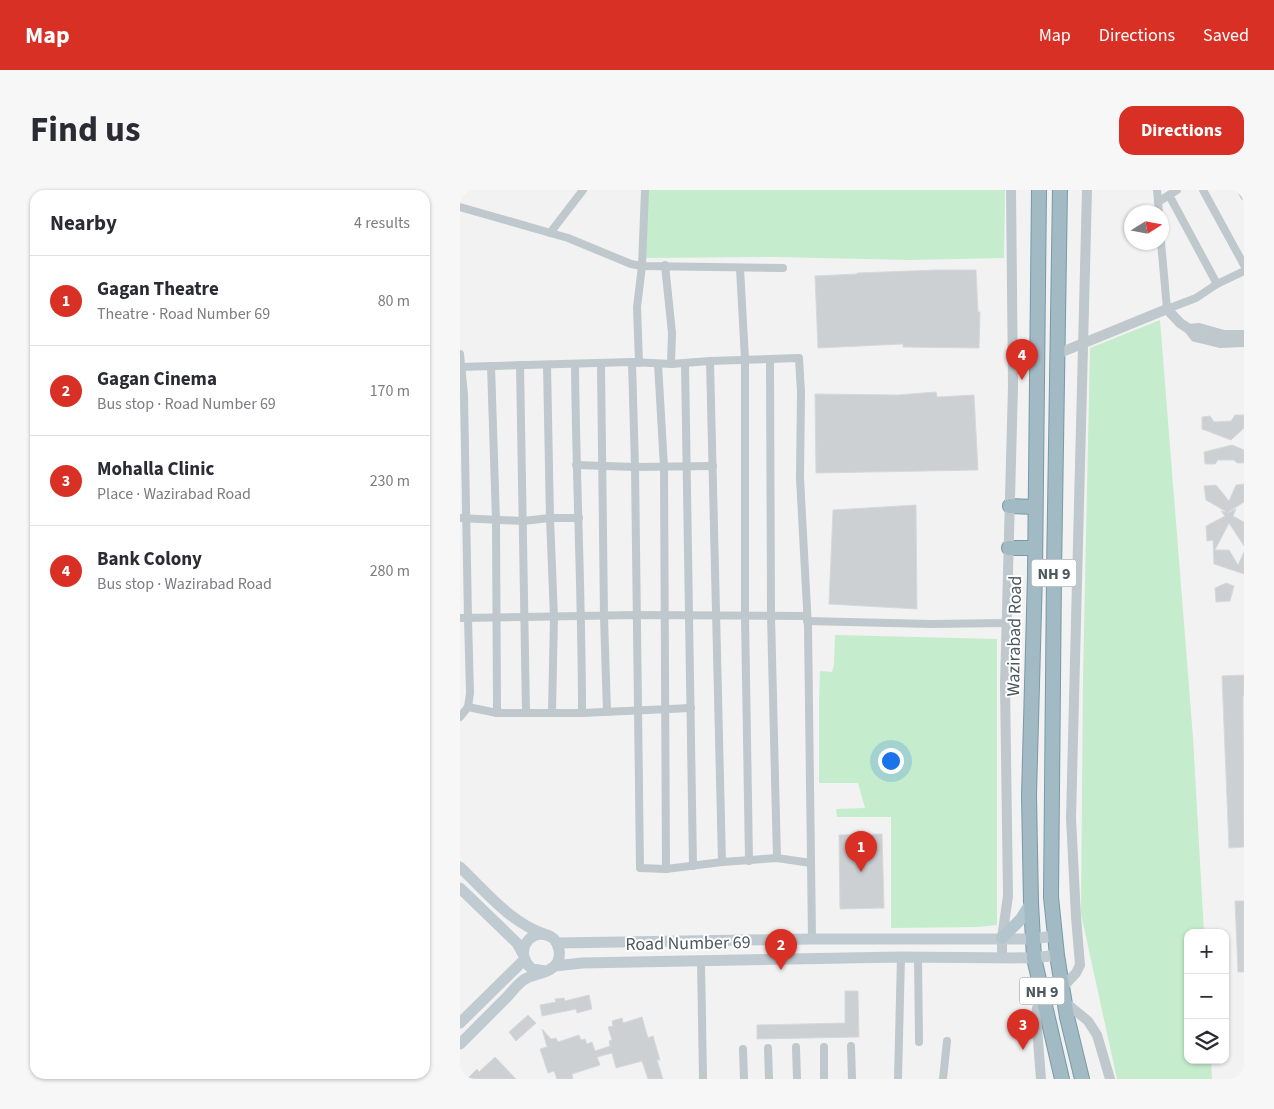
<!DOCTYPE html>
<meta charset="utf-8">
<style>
body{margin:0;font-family:"Source Sans 3",sans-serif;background:#f7f7f7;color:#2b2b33}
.controls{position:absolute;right:15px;bottom:15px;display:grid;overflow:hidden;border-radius:10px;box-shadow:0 1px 4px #0004}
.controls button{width:45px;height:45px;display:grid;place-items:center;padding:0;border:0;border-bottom:1px solid #e1e1e2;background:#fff;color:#2b2b33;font:25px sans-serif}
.compass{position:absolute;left:664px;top:15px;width:45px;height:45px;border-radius:50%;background:#fff;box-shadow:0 1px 4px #0004;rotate:79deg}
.you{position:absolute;left:430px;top:570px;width:18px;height:18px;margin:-12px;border:4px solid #fff;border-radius:50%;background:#1a73e8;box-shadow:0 0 0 8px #1a73e833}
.badge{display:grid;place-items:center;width:32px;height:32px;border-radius:50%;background:#d93025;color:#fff;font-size:16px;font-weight:700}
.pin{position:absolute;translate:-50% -41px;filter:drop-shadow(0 1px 2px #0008)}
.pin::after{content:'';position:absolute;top:26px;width:18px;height:15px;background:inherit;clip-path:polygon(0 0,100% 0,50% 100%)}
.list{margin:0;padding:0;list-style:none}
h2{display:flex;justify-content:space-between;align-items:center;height:65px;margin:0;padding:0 20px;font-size:21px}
h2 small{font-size:16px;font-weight:400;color:#7c7c81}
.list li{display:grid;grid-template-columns:32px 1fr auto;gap:15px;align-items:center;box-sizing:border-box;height:90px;padding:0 20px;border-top:1px solid #e1e1e2}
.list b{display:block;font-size:19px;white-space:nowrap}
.list p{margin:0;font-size:16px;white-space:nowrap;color:#7c7c81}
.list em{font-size:16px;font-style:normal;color:#7c7c81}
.icon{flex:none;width:28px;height:28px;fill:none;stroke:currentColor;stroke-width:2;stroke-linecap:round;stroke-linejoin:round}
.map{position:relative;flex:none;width:784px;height:889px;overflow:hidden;border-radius:15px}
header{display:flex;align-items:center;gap:30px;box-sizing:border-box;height:70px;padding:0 25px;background:#d93025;color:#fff}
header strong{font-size:24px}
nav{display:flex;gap:28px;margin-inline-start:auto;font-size:18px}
.intro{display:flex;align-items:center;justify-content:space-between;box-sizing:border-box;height:120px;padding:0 30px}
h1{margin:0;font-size:35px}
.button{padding:12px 22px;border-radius:15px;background:#d93025;color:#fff;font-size:18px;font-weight:700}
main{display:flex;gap:30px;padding:0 30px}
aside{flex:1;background:#fff;border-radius:15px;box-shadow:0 1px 4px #0004}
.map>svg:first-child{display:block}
.green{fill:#c5eccc}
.building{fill:#ccd0d2;stroke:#d6d9dc}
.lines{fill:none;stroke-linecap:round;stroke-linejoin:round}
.trunk-casing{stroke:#7a99a6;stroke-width:16}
.minor{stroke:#bfc8cc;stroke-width:8}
.tertiary{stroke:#bfc8cc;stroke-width:10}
.secondary{stroke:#bfcbd1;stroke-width:11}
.primary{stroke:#b4c6cd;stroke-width:12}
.trunk{stroke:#a1bac4;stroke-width:14}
.labels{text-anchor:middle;stroke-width:4;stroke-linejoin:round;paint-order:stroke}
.shield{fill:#fff;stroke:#818a8e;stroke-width:1}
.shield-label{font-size:16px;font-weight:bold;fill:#4b585d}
.street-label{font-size:18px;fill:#4b585d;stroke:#fff}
</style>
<header>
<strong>Map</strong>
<nav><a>Map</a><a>Directions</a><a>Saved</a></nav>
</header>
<div class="intro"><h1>Find us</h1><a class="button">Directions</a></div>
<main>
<aside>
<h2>Nearby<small>4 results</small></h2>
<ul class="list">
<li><span class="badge">1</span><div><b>Gagan Theatre</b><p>Theatre · Road Number 69</p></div><em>80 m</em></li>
<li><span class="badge">2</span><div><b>Gagan Cinema</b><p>Bus stop · Road Number 69</p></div><em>170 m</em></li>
<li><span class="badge">3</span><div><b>Mohalla Clinic</b><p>Place · Wazirabad Road</p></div><em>230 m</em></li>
<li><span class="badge">4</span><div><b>Bank Colony</b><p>Bus stop · Wazirabad Road</p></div><em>280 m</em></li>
</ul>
</aside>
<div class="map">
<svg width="784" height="889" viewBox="0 0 784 889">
<rect width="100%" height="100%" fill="#f3f2f2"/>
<g class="green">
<path d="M 188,0 L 545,0 L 544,68 L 449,70 L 315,67 L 180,68 Z"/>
<path d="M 700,130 L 733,547 L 744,743 L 728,743 L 728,870 L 751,870 L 752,889 L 657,889 L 621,724 L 623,487 L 630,158 Z"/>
<path d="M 375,445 L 537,449 L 537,735 L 517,737 L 431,738 L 431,627 L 377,627 L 376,619 L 405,618 L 398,593 L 359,593 L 359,510 L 360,481 L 372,482 L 374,475 Z"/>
</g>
<g class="building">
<path d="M 477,80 L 516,80 L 518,122 L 520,122 L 519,158 L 443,157 L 443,154 L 358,158 L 355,86 L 397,84 L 397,83 Z"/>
<path d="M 476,202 L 477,207 L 514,205 L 518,280 L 356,283 L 355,204 L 438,205 Z"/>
<path d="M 775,225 L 784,225 L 784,238 L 771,250 L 742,239 L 742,227 L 750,226 L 754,232 L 771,231 Z"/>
<path d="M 772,255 L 784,260 L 784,273 L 777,273 L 774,270 L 758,270 L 755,274 L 745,274 L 744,262 Z"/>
<path d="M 784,294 L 784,312 L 767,323 L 776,319 L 773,326 L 784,332 L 784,356 L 769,333 L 755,360 L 769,360 L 778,375 L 784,362 L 784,384 L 754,374 L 753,350 L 747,351 L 746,336 L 765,326 L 761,321 L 765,322 L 765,321 L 746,310 L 744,296 L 756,295 L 769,311 L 776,295 Z"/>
<path d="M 456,315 L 457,419 L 369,414 L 373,320 Z"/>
<path d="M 766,393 L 774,396 L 770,411 L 756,412 L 755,398 Z"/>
<path d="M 784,485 L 784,505 L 783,506 L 784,657 L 769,658 L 762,486 Z"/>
<path d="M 422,644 L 424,718 L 380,719 L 379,645 Z"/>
<path d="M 775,711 L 784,711 L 784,782 L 778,782 Z"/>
<path d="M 385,801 L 398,801 L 399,847 L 297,849 L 297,835 L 385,833 Z"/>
<path d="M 129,805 L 132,819 L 117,823 L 116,819 L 82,826 L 80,815 L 96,812 L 95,809 L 104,808 L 105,811 Z"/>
<path d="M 68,825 L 76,833 L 56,851 L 49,842 Z"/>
<path d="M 182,827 L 188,848 L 193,846 L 200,870 L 197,870 L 203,889 L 188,889 L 182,871 L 156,878 L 152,863 L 137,867 L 140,875 L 112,884 L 113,889 L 97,889 L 94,881 L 88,883 L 80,859 L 87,857 L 82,839 L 91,849 L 96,848 L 98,852 L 119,845 L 121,850 L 125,849 L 127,854 L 132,852 L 135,861 L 150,856 L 149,851 L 152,850 L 148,837 L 153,836 L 152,831 L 162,828 L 163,833 Z"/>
<path d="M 35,867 L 56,889 L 7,889 L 17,879 L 19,882 Z"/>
</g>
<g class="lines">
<defs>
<g id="trunk">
<path d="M 579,0 L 575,384 L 569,605 L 571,713 L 574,768 L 602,889"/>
<path d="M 600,0 L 594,383 L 591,707 L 597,765 L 607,827 L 622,889"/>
<path d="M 550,316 L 575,317"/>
<path d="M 549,358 L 575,358"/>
</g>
</defs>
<use href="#trunk" class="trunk-casing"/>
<g class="minor">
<path d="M 697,0 L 699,22"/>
<path d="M 743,0 L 784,75"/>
<path d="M 781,0 L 784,6"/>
<path d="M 709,5 L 757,94"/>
<path d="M 698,12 L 717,0"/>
<path d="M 0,17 L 108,48 L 171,74 L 182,76 L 323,78"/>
<path d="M 90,43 L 123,0"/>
<path d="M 701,52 L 707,119 L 736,108 L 757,94 L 784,81"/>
<path d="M 205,75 L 212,143 L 211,174"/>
<path d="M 280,78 L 285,169 L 285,426 L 289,671"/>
<path d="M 0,164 L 4,205 L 8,428 L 10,503 L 8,517 L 0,527"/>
<path d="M 310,170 L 311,426 L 317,668"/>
<path d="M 250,171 L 262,672"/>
<path d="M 172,172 L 175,277 L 180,678 L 206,679 L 262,672 L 317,668 L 351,673"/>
<path d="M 179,173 L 177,117 L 182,76 L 185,0"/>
<path d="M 225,173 L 233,676"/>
<path d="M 115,174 C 116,291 122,407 122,523"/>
<path d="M 141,174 L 144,427 L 147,522"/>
<path d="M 198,174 L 204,277 L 206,679"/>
<path d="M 60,175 L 66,523"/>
<path d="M 87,175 L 90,328 L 94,427 L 92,522"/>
<path d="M 31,176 L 36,330 L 37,523"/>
<path d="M 0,177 L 172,172 L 211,174 L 250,171 L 339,168 L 341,202 L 340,288 L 348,437 L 352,749"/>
<path d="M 116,275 L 175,277 L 253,276"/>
<path d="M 0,328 L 63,331 L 90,328 L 119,328"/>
<path d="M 0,428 L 176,425 L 347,426"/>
<path d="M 347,431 L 471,434 L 547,433"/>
<path d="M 8,517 L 37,523 L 122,523 L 231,518"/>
<path d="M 458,768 L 459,852"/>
<path d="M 241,771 L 243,889"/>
<path d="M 391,856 L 392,889"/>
<path d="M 336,857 L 337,889"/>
<path d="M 364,857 L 364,889"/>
<path d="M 308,858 L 309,889"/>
<path d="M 283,859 L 284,889"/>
<path d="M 438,889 L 441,767"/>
<path d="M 483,889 L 487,851"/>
</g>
<g class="tertiary">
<path d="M 729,139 L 739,138 L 764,145 L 784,145"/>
<path d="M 597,164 L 707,119 L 720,133 L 729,139 L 735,147 L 760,153 L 784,152"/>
<path d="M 542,767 L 542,748 L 548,706 L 545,495 L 553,196 L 551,0"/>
<path d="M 603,797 L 616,783 L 620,775 L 616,727 L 611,628 L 627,0"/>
<path d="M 605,812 L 628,831 L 637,845 L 650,889"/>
<path d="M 581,889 L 576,825 L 577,818 L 583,806"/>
</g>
<g class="secondary">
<path d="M 0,677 C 26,702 50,732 84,744"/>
<path d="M 0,698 L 57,753 L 63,764"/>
<path d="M 97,753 L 352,749 L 572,749 L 594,746"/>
<path d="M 95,776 L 122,773 L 441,767 L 574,768 L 597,765"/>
<path d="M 0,833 L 64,770"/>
<path d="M 0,854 C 15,839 31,823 46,808 C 52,802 58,793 65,789 C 76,783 93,783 98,771 C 101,764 99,755 94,749 C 75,733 50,760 72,779 L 85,781"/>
</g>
<path class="primary" d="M 542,748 L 561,729 L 571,713"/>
<use href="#trunk" class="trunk"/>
</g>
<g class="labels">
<g class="shield">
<rect x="571.5" y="369.5" width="45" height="27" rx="4"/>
<rect x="559.5" y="787.5" width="45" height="27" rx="4"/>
</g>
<g class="shield-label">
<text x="594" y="389">NH 9</text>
<text x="582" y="807">NH 9</text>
</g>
<g class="street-label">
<text transform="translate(554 446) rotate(-89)" y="6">Wazirabad Road</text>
<text transform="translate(228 753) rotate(-1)" y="6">Road Number 69</text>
</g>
</g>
</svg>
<div class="controls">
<button>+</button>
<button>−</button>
<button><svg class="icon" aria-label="layers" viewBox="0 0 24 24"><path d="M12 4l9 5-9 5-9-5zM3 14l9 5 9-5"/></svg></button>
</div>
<svg class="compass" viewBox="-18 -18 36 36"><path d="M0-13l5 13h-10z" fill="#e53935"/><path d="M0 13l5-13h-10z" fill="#7c7c81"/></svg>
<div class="you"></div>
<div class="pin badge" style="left:401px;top:682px">1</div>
<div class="pin badge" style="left:321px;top:780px">2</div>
<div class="pin badge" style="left:563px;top:860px">3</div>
<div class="pin badge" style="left:562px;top:190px">4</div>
</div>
</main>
